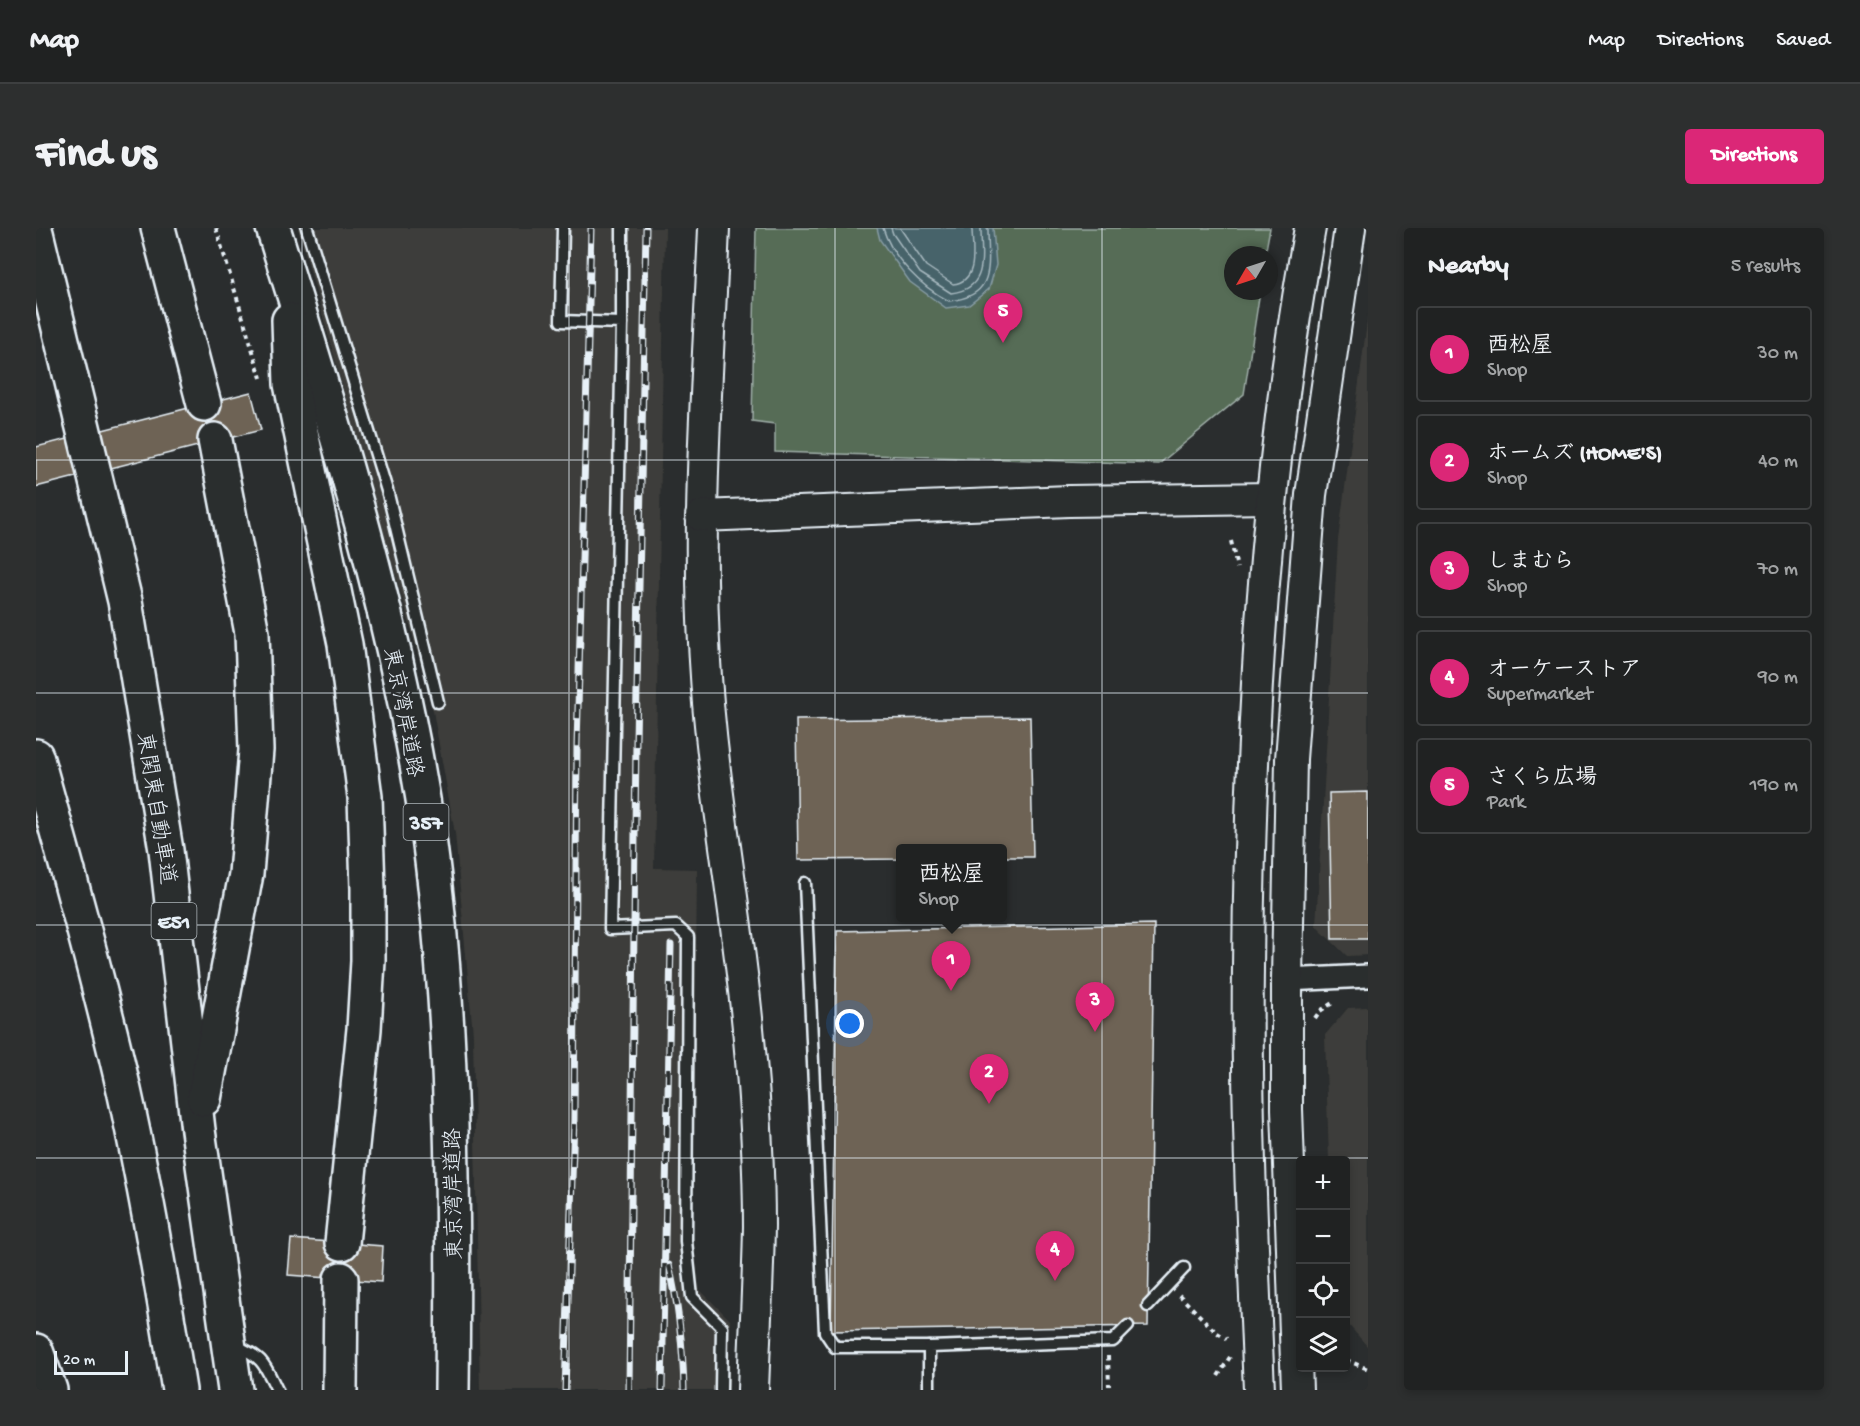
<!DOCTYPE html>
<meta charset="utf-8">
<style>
body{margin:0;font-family:"Gochi Hand","Klee One",sans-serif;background:#2d2f2f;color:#f1f3f6}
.controls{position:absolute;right:18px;bottom:18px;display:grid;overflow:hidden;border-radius:6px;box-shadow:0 3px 9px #0003}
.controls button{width:54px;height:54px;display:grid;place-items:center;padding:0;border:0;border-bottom:2px solid #3d3f40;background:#202222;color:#f1f3f6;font:30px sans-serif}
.compass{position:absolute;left:1188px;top:18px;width:54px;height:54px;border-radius:50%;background:#202222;box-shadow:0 3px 9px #0003;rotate:231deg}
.scale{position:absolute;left:18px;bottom:15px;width:74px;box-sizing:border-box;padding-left:6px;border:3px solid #e8f1f8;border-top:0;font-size:16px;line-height:21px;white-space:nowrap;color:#e8f1f8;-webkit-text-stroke:4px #2a2d2e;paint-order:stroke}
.you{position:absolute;left:814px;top:796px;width:21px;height:21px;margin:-15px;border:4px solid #fff;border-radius:50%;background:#1a73e8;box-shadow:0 0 0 9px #1a73e833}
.badge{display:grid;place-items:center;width:39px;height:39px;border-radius:50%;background:#db2777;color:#fff;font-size:20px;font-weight:700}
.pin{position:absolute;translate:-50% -50px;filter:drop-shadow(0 2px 3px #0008)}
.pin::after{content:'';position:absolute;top:32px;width:21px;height:18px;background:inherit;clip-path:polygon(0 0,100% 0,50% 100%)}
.popup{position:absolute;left:860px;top:616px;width:111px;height:78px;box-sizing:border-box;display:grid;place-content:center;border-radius:6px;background:#202222;filter:drop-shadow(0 2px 4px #0005);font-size:20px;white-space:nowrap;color:#a2a4a5}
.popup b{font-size:22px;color:#f1f3f6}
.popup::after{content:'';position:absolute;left:50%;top:100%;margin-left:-12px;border:12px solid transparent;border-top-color:#202222}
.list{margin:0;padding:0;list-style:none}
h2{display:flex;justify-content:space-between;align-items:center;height:78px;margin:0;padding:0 24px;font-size:26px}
h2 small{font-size:20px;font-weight:400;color:#a2a4a5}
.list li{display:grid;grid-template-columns:39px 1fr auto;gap:18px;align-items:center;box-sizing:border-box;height:96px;margin:0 12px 12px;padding:0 12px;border:2px solid #3d3f40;border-radius:6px}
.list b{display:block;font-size:22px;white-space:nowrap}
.list p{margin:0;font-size:20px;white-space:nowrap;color:#a2a4a5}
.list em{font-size:20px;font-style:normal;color:#a2a4a5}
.icon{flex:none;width:33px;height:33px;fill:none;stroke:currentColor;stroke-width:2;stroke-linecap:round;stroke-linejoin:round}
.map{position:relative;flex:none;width:1332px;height:1162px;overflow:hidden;border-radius:6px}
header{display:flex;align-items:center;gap:36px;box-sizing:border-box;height:84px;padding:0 30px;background:#202222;border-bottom:2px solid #3d3f40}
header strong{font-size:28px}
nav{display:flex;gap:33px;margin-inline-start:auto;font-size:21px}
.intro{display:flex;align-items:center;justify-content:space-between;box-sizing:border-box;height:144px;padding:0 36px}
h1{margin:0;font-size:42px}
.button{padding:15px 27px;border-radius:6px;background:#db2777;color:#fff;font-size:21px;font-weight:700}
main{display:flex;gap:36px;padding:0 36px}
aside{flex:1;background:#202222;border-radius:6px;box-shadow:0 3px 9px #0003}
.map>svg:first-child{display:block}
.built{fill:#3e3e3a}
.green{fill:#566c57;stroke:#9faea8;stroke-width:1.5}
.water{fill:#46636a;stroke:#879ca3;stroke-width:1.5}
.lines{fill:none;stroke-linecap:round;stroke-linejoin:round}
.shore{stroke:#a7b8bf;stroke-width:1.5}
.building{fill:#6e6455;stroke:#e8f1f8;stroke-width:1.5}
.lane-casing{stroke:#e8f1f8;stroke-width:15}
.street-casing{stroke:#e8f1f8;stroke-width:26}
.secondary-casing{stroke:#e8f1f8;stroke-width:34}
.highway-casing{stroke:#e8f1f8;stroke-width:38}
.path{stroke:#e8f1f8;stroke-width:4;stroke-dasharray:4.5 4.5;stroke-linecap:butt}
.lane{stroke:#2a2d2e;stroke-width:10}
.street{stroke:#2a2d2e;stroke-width:21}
.secondary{stroke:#2a2d2e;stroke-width:30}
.highway{stroke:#2a2d2e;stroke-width:33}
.rail-casing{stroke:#e8f1f8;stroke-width:7}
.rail{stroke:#2a2d2e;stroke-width:4.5;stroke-dasharray:14;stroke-linecap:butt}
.grid{fill:none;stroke:#e8f1f8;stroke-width:1.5;stroke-opacity:0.55}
.labels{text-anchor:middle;stroke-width:4.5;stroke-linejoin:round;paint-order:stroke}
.shield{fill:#2a2d2e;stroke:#afb6bb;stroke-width:1.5}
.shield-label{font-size:21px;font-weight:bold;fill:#e8f1f8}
.street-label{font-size:22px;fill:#e8f1f8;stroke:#2a2d2e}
</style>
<header>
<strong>Map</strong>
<nav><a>Map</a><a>Directions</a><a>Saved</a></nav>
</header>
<div class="intro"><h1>Find us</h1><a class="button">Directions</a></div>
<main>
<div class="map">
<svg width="1332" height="1162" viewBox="0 0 1332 1162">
<rect width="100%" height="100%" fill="#2a2d2e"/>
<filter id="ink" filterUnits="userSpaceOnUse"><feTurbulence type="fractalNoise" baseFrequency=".0167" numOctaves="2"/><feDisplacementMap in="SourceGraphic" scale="12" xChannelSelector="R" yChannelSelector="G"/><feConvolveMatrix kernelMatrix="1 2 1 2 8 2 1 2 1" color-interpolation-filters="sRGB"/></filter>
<g filter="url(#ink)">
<g class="built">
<path d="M 262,0 L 629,0 L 618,640 L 661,641 L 657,1007 L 663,1061 L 694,1092 L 693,1162 L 444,1162 L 437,806 L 419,605 L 395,472 Z"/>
<path d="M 1332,87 L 1332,727 L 1311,728 L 1280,698 L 1302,312 Z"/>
<path d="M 1332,779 L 1332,1119 L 1310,1094 L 1310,932 L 1293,932 L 1289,807 L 1312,780 Z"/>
</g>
<path class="green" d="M 720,0 L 1234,0 L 1229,27 L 1197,27 L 1197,63 L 1224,63 L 1208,166 L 1123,236 L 739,224 L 739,196 L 716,193 Z"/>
<path class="water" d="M 841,0 L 957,0 L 960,37 L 953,61 L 933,77 L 910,80 L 874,54 L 844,12 Z"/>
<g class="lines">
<g class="shore">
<path d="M 847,0 C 856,30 885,59 913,73 C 961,68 952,37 952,0"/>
<path d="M 855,0 L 857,6 L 884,45 L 915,65 C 953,61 945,29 945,0"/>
<path d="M 864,0 L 890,38 L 917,56 C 944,53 936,19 936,0"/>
</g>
</g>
<g class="building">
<path d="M 215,164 L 225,202 L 0,259 L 0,219 Z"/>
<path d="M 994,489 L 997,629 L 966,629 L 966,620 L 864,620 L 864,631 L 762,632 L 760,492 Z"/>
<path d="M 1332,564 L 1332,711 L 1296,711 L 1293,565 Z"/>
<path d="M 1118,696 L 1112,1098 L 795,1103 L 801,703 Z"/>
<path d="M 255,1011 L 347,1018 L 345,1054 L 252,1047 Z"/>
</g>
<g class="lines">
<defs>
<g id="lane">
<path d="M 271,0 L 352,266 L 402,474"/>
<path d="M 527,0 L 525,93 L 586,95 L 574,701 L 640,698 L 652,709 L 650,1013 L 656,1069 L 686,1099 L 685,1162"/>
<path d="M 586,95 L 586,0"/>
<path d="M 769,655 L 789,1104 L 799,1119 L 893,1119"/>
<path d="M 1112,1078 L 1148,1040"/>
<path d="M 198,1117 C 227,1129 228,1135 241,1162"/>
<path d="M 893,1162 L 893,1119 L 1077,1113 L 1092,1098"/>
</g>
<path id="street" d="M 1251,752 L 1332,748"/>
<g id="secondary">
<path d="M 678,0 C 672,144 660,289 669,433 C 676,560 702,685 713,811 C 719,873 723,936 723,998 C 722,1053 719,1107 717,1162"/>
<path d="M 665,288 L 1033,273 L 1235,270"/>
<path d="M 1223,1162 C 1217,1022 1210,881 1212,740 C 1214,493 1229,244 1274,0"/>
<path d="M 1261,1162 L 1251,881 L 1251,752 L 1255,531 L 1275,267 L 1314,0"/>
</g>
<g id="highway">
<path d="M 122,0 L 168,176"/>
<path d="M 237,0 C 300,200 363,402 393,610 C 418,793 418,978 416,1162"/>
<path d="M 0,5 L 89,373 L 130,622 L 162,902 L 199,1162"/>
<path d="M 253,92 L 255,156 L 309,416 L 329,569 L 332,661 L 332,733 L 328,801 L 306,1015"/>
<path d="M 0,528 C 31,639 62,750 88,862 C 110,961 127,1062 143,1162"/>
<path d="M 168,871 L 210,646 L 220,522 L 216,405 L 179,212"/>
<path d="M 0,1123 L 14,1162"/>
<path d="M 304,1162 L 305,1051"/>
</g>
</defs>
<use href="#lane" class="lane-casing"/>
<use href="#street" class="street-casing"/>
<use href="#secondary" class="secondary-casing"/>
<use href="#highway" class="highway-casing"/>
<g class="path">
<path d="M 180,0 L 225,150"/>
<path d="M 1195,313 L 1201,340"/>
<path d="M 1279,790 L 1284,783 L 1298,774"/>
<path d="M 1143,1067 L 1180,1104 L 1191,1111"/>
<path d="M 1072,1128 L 1073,1158"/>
<path d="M 1310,1132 L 1332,1141"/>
<path d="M 1182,1148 L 1194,1129"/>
</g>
<use href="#lane" class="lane"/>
<use href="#street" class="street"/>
<use href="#secondary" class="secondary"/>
<use href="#highway" class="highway"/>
<defs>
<g id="rail">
<path d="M 633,1037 C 643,1079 647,1119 648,1162"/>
<path d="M 529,1162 L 538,891 L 541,517 L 555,0"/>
<path d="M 593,1162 L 600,513 L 610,0"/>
<path d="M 626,1162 L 635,717"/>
</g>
</defs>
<use href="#rail" class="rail-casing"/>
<use href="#rail" class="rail"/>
</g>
</g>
<path class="grid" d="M 266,0 L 266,1162M 533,0 L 533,1162M 799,0 L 799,1162M 1066,0 L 1066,1162M 0,232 L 1332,232M 0,465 L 1332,465M 0,697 L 1332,697M 0,930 L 1332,930"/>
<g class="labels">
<g class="shield">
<rect x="367.5" y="576" width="45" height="36" rx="4.5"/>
<rect x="115.5" y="675" width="45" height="36" rx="4.5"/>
</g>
<g class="shield-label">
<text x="390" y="601">357</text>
<text x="138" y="700">E51</text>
</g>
<g class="street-label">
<text transform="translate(369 484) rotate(79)" y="8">東京湾岸道路</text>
<text transform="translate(122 580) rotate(81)" y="8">東関東自動車道</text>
<text transform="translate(416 966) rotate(-91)" y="8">東京湾岸道路</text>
</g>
</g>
</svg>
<div class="controls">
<button>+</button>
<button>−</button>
<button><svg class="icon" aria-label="locate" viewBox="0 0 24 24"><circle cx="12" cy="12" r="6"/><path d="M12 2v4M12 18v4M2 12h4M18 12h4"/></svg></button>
<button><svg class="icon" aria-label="layers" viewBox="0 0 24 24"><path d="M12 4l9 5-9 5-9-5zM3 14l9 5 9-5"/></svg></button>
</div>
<svg class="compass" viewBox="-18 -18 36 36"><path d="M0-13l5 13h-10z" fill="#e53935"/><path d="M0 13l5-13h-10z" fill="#a2a4a5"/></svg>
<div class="scale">20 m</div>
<div class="you"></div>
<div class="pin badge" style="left:915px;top:763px">1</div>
<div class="popup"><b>西松屋</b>Shop</div>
<div class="pin badge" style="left:953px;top:876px">2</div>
<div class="pin badge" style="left:1059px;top:804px">3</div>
<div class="pin badge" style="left:1019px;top:1053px">4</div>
<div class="pin badge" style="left:967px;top:115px">5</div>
</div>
<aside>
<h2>Nearby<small>5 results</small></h2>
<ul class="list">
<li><span class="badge">1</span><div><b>西松屋</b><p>Shop</p></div><em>30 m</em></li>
<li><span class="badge">2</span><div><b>ホームズ (HOME'S)</b><p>Shop</p></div><em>40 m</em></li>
<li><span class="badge">3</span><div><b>しまむら</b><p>Shop</p></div><em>70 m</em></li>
<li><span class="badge">4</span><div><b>オーケーストア</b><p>Supermarket</p></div><em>90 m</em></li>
<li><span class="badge">5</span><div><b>さくら広場</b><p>Park</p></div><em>190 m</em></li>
</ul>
</aside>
</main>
